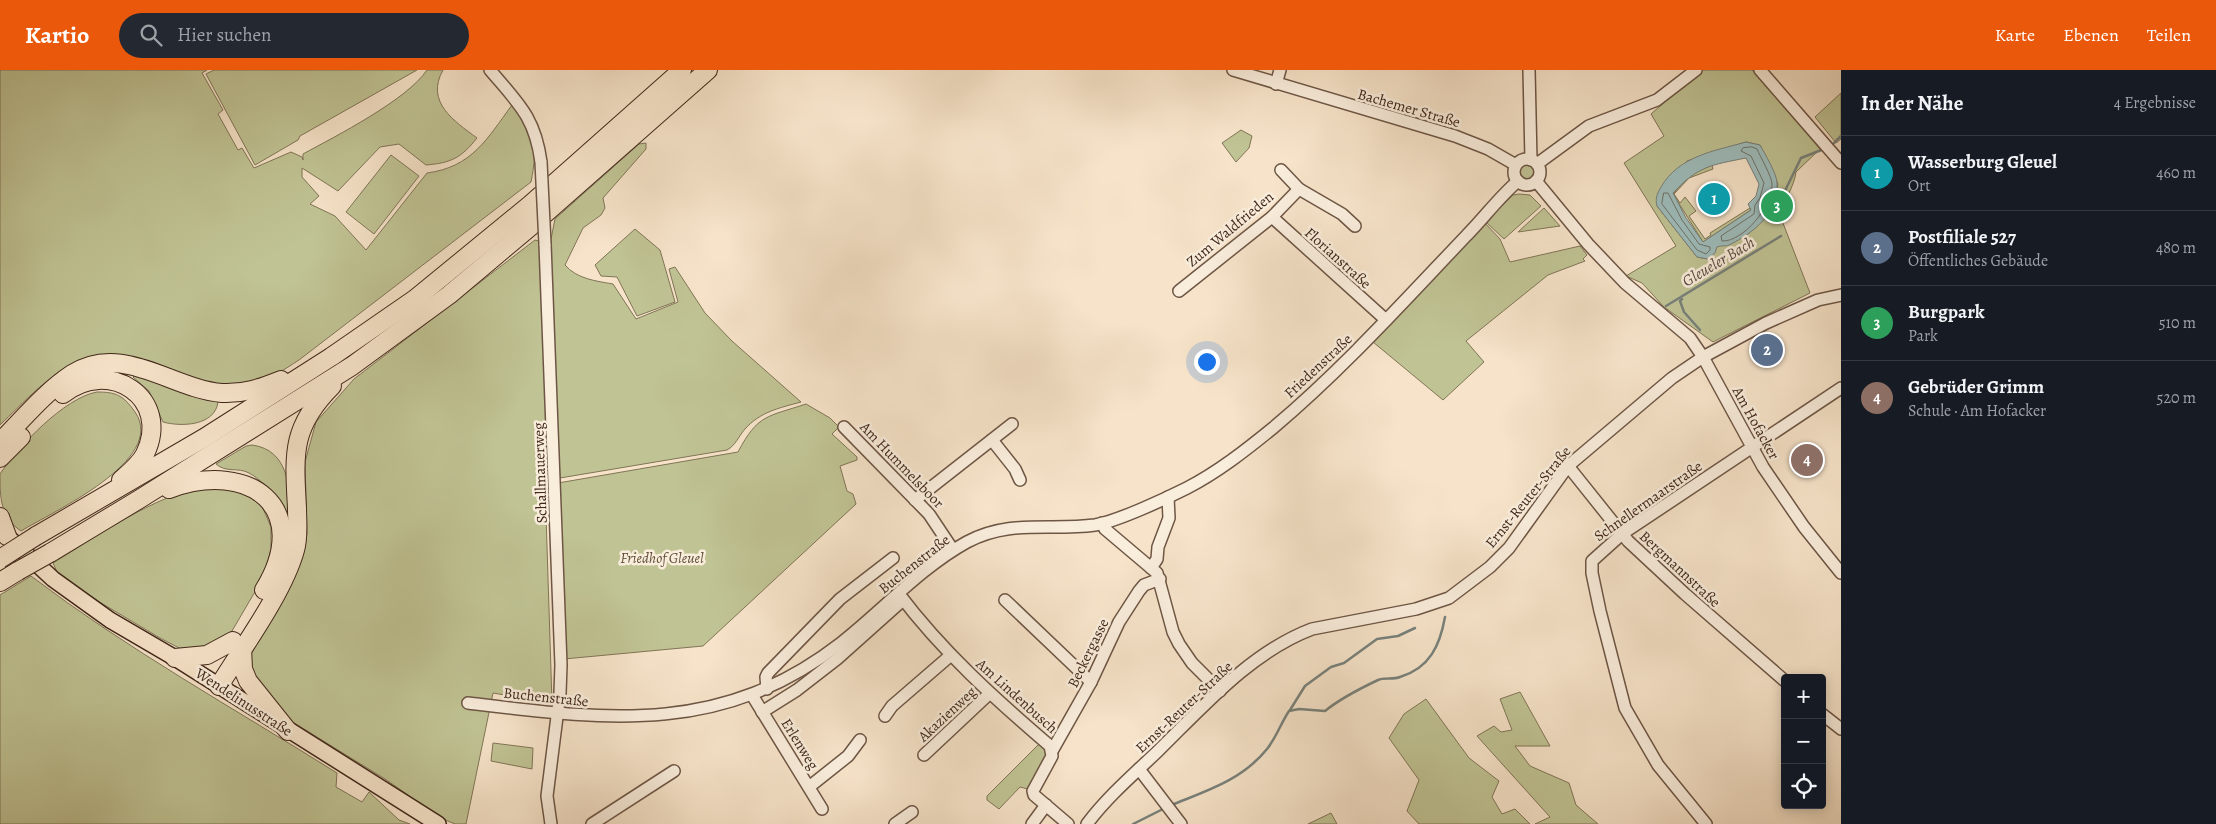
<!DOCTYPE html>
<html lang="de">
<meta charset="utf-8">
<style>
body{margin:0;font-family:Alegreya,serif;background:#242831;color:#f1f3f6}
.controls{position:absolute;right:15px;bottom:15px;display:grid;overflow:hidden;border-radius:5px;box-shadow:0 2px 12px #0003}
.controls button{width:45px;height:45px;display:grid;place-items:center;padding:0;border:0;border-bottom:1px solid #363941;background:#171b24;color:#f1f3f6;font:25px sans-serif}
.you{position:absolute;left:1206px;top:291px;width:18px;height:18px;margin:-12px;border:4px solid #fff;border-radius:50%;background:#1a73e8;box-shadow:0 0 0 8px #1a73e833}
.badge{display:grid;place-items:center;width:32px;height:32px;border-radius:50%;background:#ea580c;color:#fff;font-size:16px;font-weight:700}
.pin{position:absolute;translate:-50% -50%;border:2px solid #fff;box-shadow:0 1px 5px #0006}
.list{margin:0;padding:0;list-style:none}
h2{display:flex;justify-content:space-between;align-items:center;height:65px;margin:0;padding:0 20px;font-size:21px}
h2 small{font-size:16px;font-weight:400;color:#9ea1a6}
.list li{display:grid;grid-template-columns:32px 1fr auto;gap:15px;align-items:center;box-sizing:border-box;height:75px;padding:0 20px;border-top:1px solid #363941}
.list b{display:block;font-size:19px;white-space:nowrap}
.list p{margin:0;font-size:16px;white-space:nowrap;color:#9ea1a6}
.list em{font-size:16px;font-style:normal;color:#9ea1a6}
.icon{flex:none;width:28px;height:28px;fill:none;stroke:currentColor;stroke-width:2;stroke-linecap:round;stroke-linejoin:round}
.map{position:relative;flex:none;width:1841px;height:754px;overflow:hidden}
header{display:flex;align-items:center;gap:30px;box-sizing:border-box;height:70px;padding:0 25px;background:#ea580c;color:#fff}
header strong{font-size:24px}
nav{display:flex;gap:28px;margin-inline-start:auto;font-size:18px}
.search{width:350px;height:45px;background:#242831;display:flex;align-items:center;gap:12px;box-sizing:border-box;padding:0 18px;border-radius:28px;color:#9ea1a6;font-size:19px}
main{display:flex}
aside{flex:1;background:#171b24}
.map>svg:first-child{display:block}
.green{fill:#c0c394;stroke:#807556;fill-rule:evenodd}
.water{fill:#9ebdbc;stroke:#78817b;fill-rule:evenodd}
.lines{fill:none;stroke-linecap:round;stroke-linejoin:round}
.shore{stroke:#6f726a;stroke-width:1}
.stream{stroke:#78817b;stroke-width:2.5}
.minor-casing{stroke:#6e5645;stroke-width:14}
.major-casing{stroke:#402719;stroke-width:18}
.highway-casing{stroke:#402719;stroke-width:20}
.minor{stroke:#f9eddc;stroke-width:11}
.major{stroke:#f6e3c9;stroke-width:15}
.highway{stroke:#f6e3c9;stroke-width:18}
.minor-bridge-casing{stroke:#6e5645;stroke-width:14;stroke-linecap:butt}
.highway-bridge-casing{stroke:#402719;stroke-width:20;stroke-linecap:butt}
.minor-bridge{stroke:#f9eddc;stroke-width:11}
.highway-bridge{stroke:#f6e3c9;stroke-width:18}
.labels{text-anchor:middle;stroke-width:5;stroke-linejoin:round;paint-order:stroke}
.street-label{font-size:15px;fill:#402719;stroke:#f9eddc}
.park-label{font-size:15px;font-style:italic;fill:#604e38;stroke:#f9eddc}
.water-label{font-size:16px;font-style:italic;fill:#584c42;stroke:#f9eddc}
</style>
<header>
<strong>Kartio</strong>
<div class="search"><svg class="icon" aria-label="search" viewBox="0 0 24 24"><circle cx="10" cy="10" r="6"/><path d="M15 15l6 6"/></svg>Hier suchen</div>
<nav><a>Karte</a><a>Ebenen</a><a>Teilen</a></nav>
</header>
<main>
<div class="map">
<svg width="1841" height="754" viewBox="0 0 1841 754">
<rect width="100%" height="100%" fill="#f6e3c9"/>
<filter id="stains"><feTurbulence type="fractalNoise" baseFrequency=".004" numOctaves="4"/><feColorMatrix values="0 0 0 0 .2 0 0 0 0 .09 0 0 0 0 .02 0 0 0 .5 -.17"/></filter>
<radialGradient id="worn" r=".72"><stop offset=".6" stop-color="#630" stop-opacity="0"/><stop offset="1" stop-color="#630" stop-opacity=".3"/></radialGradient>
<g class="green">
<path d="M 0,0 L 207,0 L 202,3 L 223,40 L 218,44 L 238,80 L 242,78 L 254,98 L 291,82 L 302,87 L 303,90 L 303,84 C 336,66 407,30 427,0 L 443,0 C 425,32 454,51 477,68 C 461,88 451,93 426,95 L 399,74 L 380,77 L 338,121 L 302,98 L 302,107 L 319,126 L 310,134 L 335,146 L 366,180 L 427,103 C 472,97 487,69 512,35 C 536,63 538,76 531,112 L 299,290 C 285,299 268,311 251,314 C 196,325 136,270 83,289 C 54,299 22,334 0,355 Z"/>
<path d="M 214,0 L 417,0 L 300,66 L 298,70 L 255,95 L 206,4 Z"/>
<path d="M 1701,0 L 1752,0 L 1820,79 L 1796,102 C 1794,118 1783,130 1781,148 L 1810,223 L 1713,272 L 1664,237 L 1642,213 L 1626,206 L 1676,176 L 1624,93 L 1664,66 L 1651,44 ZM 1746,72 L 1760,75 L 1778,114 L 1773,135 L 1717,177 L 1708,189 L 1697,187 L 1657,136 L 1687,91 Z"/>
<path d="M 1841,23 L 1841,69 L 1836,73 L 1815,47 Z"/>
<path d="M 1241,60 L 1252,66 L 1249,78 L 1236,92 L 1222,73 Z"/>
<path d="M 646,73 L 646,79 L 603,128 L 605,138 L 601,145 L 583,158 L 565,195 C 577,209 596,211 613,214 L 636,249 L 678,232 L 669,199 L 675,197 L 705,243 L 732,271 L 801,332 C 779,338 760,342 745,359 C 738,367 736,375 727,380 L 560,408 L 551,212 L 550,174 L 555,149 L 639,74 Z"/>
<path d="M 391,85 L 419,106 L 374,164 L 346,142 Z"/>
<circle cx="1526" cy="102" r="8"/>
<path d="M 1712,95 L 1713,99 L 1689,108 L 1674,124 L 1680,133 L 1685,127 L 1696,141 L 1689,146 L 1705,169 L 1711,165 L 1710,163 L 1750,138 L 1751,140 L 1703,172 L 1673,124 L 1690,105 Z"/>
<path d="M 1519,124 L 1530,125 L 1541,136 L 1504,169 L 1486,152 L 1513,125 Z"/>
<path d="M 1544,138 L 1560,156 L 1518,162 Z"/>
<path d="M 1485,153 L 1500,169 L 1510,192 L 1580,176 L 1587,185 L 1583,189 L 1585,191 L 1548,205 L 1466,271 L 1484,292 L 1443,330 L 1373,272 Z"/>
<path d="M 635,159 L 660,180 L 675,232 L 637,246 L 617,207 L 601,206 L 595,195 Z"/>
<path d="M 535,170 L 539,171 L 540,178 L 553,412 L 545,414 L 552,633 L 493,623 L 466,754 L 455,754 L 441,748 L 385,709 L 286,648 L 258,610 L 250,596 L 250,581 L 299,495 L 307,464 L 305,392 L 316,352 L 354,309 Z"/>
<path d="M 136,304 L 218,332 C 215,356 181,357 163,352 L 149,321 L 133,307 Z"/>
<path d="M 97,322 C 116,322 123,325 135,342 C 168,390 52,442 21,461 C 0,447 0,427 0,404 C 19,376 64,328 97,322 Z"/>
<path d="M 806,334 L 830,348 L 839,357 L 832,364 L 857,387 L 857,390 L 840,396 L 847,421 L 853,424 L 856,434 L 703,576 L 564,589 L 558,413 L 738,382 C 758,344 767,347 806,334 Z"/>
<path d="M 252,375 C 289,380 290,418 291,448 C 283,444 284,440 280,433 C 274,423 259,408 249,403 C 238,397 226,403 216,394 L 246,376 Z"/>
<path d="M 206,415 L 244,420 L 262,436 L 271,457 L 271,479 L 263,508 L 232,561 L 211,578 L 181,579 L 160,568 L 86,524 L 57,502 L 53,493 C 102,463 149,429 206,415 Z"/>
<path d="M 31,506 C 127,579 235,639 337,703 L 336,717 L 362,732 L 369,722 L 399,750 L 410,754 L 0,754 L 0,525 Z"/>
<path d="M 1520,622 L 1550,676 L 1515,676 L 1530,696 L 1569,713 L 1576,735 L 1598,754 L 1535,754 L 1550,747 L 1477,666 L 1494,656 L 1501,662 L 1512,660 L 1500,629 Z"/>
<path d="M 1426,629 L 1469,688 L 1499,711 L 1492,727 L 1502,744 L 1515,739 L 1530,754 L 1419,754 L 1407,741 L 1419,710 L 1389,668 L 1404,644 Z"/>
<path d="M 493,673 L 533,678 L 532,699 L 491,691 Z"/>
<path d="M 1040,673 L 1046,678 L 1047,683 L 1028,719 L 1020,717 L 999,739 L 987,730 L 987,726 Z"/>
<path d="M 1331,743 L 1337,754 L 1308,754 Z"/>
</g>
<path class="water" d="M 1746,72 L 1760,75 C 1765,84 1777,104 1777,113 C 1780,142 1753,163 1731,174 C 1726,177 1722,175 1717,177 L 1715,183 L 1708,189 L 1697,187 L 1657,136 C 1655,128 1657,124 1661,117 C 1679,86 1714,81 1746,72 ZM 1746,88 L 1759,114 L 1756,126 L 1748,134 L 1751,140 L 1703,172 L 1686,148 L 1673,123 C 1698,96 1711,95 1746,88 Z"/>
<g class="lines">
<g class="shore">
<path d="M 1752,77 L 1757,79 C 1760,86 1772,107 1772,114 C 1773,136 1743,172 1722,171 L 1721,166 L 1754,144 L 1755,135 L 1760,128 L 1764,113 L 1751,86 L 1741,81 L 1743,78 Z"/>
<path d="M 1664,123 L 1668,123 L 1682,150 L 1699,174 L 1710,177 L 1710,180 L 1706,184 L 1697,180 L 1662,134 Z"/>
</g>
<g class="stream">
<path d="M 1834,73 L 1841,66"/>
<path d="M 1779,153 L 1779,133 L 1801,88 L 1824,79"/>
<path d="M 1682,229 L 1680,231 L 1684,242 L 1700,260"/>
<path d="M 1666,236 L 1781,166"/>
<path d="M 1290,640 L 1305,616 L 1331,597 L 1344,593 L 1377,569 L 1398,566 L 1415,558"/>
<path d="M 1174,734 C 1209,720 1243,709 1267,679 C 1276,668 1281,653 1289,641 L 1299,639 L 1325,641 C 1341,628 1359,619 1378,610 C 1384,607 1393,610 1400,607 C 1430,598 1440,575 1445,547"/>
<path d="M 1133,754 L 1163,739"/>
</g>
<defs>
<g id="minor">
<path d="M 490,0 C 518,33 535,47 541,92"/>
<path d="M 1233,0 L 1455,66 L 1488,79 L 1516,95"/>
<path d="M 1529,0 L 1531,90"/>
<path d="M 1760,0 L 1841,93"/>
<path d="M 1276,14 L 1280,0"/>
<circle cx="1527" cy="102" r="13"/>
<path d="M 1537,94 L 1589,56 L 1657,30 L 1696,0"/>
<path d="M 1281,100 L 1299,119 L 1342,144 L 1355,156"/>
<path d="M 1536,111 L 1588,174 L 1625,213 L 1690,268 L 1703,287 L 1763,397 L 1804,457 L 1841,503"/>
<path d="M 1272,147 L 1386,250"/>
<path d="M 545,174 L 561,595 L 560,623 L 547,726 L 551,754"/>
<path d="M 1179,221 L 1272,147 L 1299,119"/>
<path d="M 844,357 L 929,444 L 953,480"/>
<path d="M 992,370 L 1015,399 L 1020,410"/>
<path d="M 1568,396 L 1628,471 L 1685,524 L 1785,611"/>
<path d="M 915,430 L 1012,354"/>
<path d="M 1102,453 L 1105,459 L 1157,503 L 1173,562 L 1179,574 L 1192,593 L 1220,621"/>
<path d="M 1151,498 L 1157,489 L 1158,477 L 1169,448 L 1168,427"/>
<path d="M 899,524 C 942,581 995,629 1050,676 L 1052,686 L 1033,721 L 1034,725 L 1068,754"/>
<path d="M 1005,530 L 1091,612"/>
<path d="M 767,619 L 766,607 L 768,603 L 840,529 L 893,488"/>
<path d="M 752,625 L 822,739"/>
<path d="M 468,633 C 608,650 721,666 841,573 C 883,540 920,498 967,472 C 1010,449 1049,461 1095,455 C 1118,451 1165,429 1187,418 C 1218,402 1246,380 1273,358 C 1343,299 1404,231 1467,165 C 1484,148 1499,127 1518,111"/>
<path d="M 762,642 L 797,620 L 837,589 L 903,530"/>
<path d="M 1822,644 L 1841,659"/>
<path d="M 885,646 L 892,636 L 951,585"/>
<path d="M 1052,681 L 1091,612 L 1119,552 L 1139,521 L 1144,515 L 1160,509"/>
<path d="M 924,685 L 989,624"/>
<path d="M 1139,699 L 1181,754"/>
<path d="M 809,717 L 848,686 L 860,670"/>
<path d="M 592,754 L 674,701"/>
<path d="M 895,754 L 912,742"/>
<path d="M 1032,754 L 1046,735"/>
<path d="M 1087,754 C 1107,727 1134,704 1158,681 C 1204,636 1251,582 1312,559 L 1416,539 L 1449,528 L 1490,497 L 1509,478 L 1568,396 L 1672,308 L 1703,287 L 1766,253 L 1818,230 L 1841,225"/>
<path d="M 1706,754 L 1658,695 L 1625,638 L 1600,541 L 1592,503 L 1592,491 L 1622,464 L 1841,318"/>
</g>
<path id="major" d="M 10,469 L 53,509 L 110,550 L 175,588 L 438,754"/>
<g id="highway">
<path d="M 63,324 C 109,287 172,328 145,384 C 140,394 130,402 121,410"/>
<path d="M 0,372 C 23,349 45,322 72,304 C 122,272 172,319 222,323 C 244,324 261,318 281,310"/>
<path d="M 0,388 L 21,367"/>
<path d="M 169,419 C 250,389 314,438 264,520"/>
<path d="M 0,447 L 7,466"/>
<path d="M 36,466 L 204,368 L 331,287 L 415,229 L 531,134 L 682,0"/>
<path d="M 50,483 L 138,430 L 352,296 L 449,225 L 531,156 L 708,0"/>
<path d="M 0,512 L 18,501"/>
<path d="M 242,578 L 243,599 L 248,611 L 288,661"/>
<path d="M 175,588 L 207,585 L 233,571"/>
<path d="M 219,616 C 243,577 283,523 295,480 C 299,467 297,451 297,438 C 294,384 291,357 332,316"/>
</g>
</defs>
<use href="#minor" class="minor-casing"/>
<use href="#major" class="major-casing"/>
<use href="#highway" class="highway-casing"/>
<use href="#minor" class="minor"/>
<use href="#major" class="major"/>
<use href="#highway" class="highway"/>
<defs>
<path id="minor-bridge" d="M 541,92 L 545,174"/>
<g id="highway-bridge">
<path d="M 0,489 L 36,466"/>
<path d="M 18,501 L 50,483"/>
</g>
</defs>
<use href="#minor-bridge" class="minor-bridge-casing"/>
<use href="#highway-bridge" class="highway-bridge-casing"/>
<use href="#minor-bridge" class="minor-bridge"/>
<use href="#highway-bridge" class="highway-bridge"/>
</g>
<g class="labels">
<g class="street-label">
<text transform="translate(1409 38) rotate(16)" y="5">Bachemer Straße</text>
<text transform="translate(1230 159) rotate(-40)" y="5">Zum Waldfrieden</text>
<text transform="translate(1338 188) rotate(42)" y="5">Florianstraße</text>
<text transform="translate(1318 296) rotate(-43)" y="5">Friedenstraße</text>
<text transform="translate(1756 353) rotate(61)" y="5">Am Hofacker</text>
<text transform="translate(902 395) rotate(46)" y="5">Am Hummelsboor</text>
<text transform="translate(540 403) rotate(-92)" y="5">Schallmauerweg</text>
<text transform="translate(1528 427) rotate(-51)" y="5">Ernst-Reuter-Straße</text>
<text transform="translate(1648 431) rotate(-35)" y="5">Schnellermaarstraße</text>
<text transform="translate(914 494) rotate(-38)" y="5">Buchenstraße</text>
<text transform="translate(1680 499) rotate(43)" y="5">Bergmannstraße</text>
<text transform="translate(1088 583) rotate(-64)" y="5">Beckergasse</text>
<text transform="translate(1017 626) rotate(42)" y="5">Am Lindenbusch</text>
<text transform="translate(546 627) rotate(6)" y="5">Buchenstraße</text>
<text transform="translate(244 632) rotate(33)" y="5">Wendelinusstraße</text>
<text transform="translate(1184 637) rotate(-43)" y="5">Ernst-Reuter-Straße</text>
<text transform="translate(947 644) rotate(-43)" y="5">Akazienweg</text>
<text transform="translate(800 674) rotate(58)" y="5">Erlenweg</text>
</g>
<g class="park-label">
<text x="662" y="493">Friedhof Gleuel</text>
</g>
<g class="water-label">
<text transform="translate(1718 191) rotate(-31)" y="6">Gleueler Bach</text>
</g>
</g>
<rect width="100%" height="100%" filter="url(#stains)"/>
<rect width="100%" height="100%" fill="url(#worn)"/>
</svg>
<div class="controls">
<button>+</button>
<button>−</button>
<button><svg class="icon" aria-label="locate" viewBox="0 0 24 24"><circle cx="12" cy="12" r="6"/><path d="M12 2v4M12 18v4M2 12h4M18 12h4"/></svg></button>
</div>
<div class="you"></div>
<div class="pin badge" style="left:1714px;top:129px;background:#0f9aa8">1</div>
<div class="pin badge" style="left:1767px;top:280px;background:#5c6f8a">2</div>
<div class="pin badge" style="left:1777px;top:136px;background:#2e9e5b">3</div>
<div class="pin badge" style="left:1807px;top:390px;background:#8d6e63">4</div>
</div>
<aside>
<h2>In der Nähe<small>4 Ergebnisse</small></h2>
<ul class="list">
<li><span class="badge" style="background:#0f9aa8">1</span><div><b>Wasserburg Gleuel</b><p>Ort</p></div><em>460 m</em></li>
<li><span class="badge" style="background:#5c6f8a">2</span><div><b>Postfiliale 527</b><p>Öffentliches Gebäude</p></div><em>480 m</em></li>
<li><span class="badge" style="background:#2e9e5b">3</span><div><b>Burgpark</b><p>Park</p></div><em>510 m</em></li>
<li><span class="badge" style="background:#8d6e63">4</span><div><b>Gebrüder Grimm</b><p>Schule · Am Hofacker</p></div><em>520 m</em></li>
</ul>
</aside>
</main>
